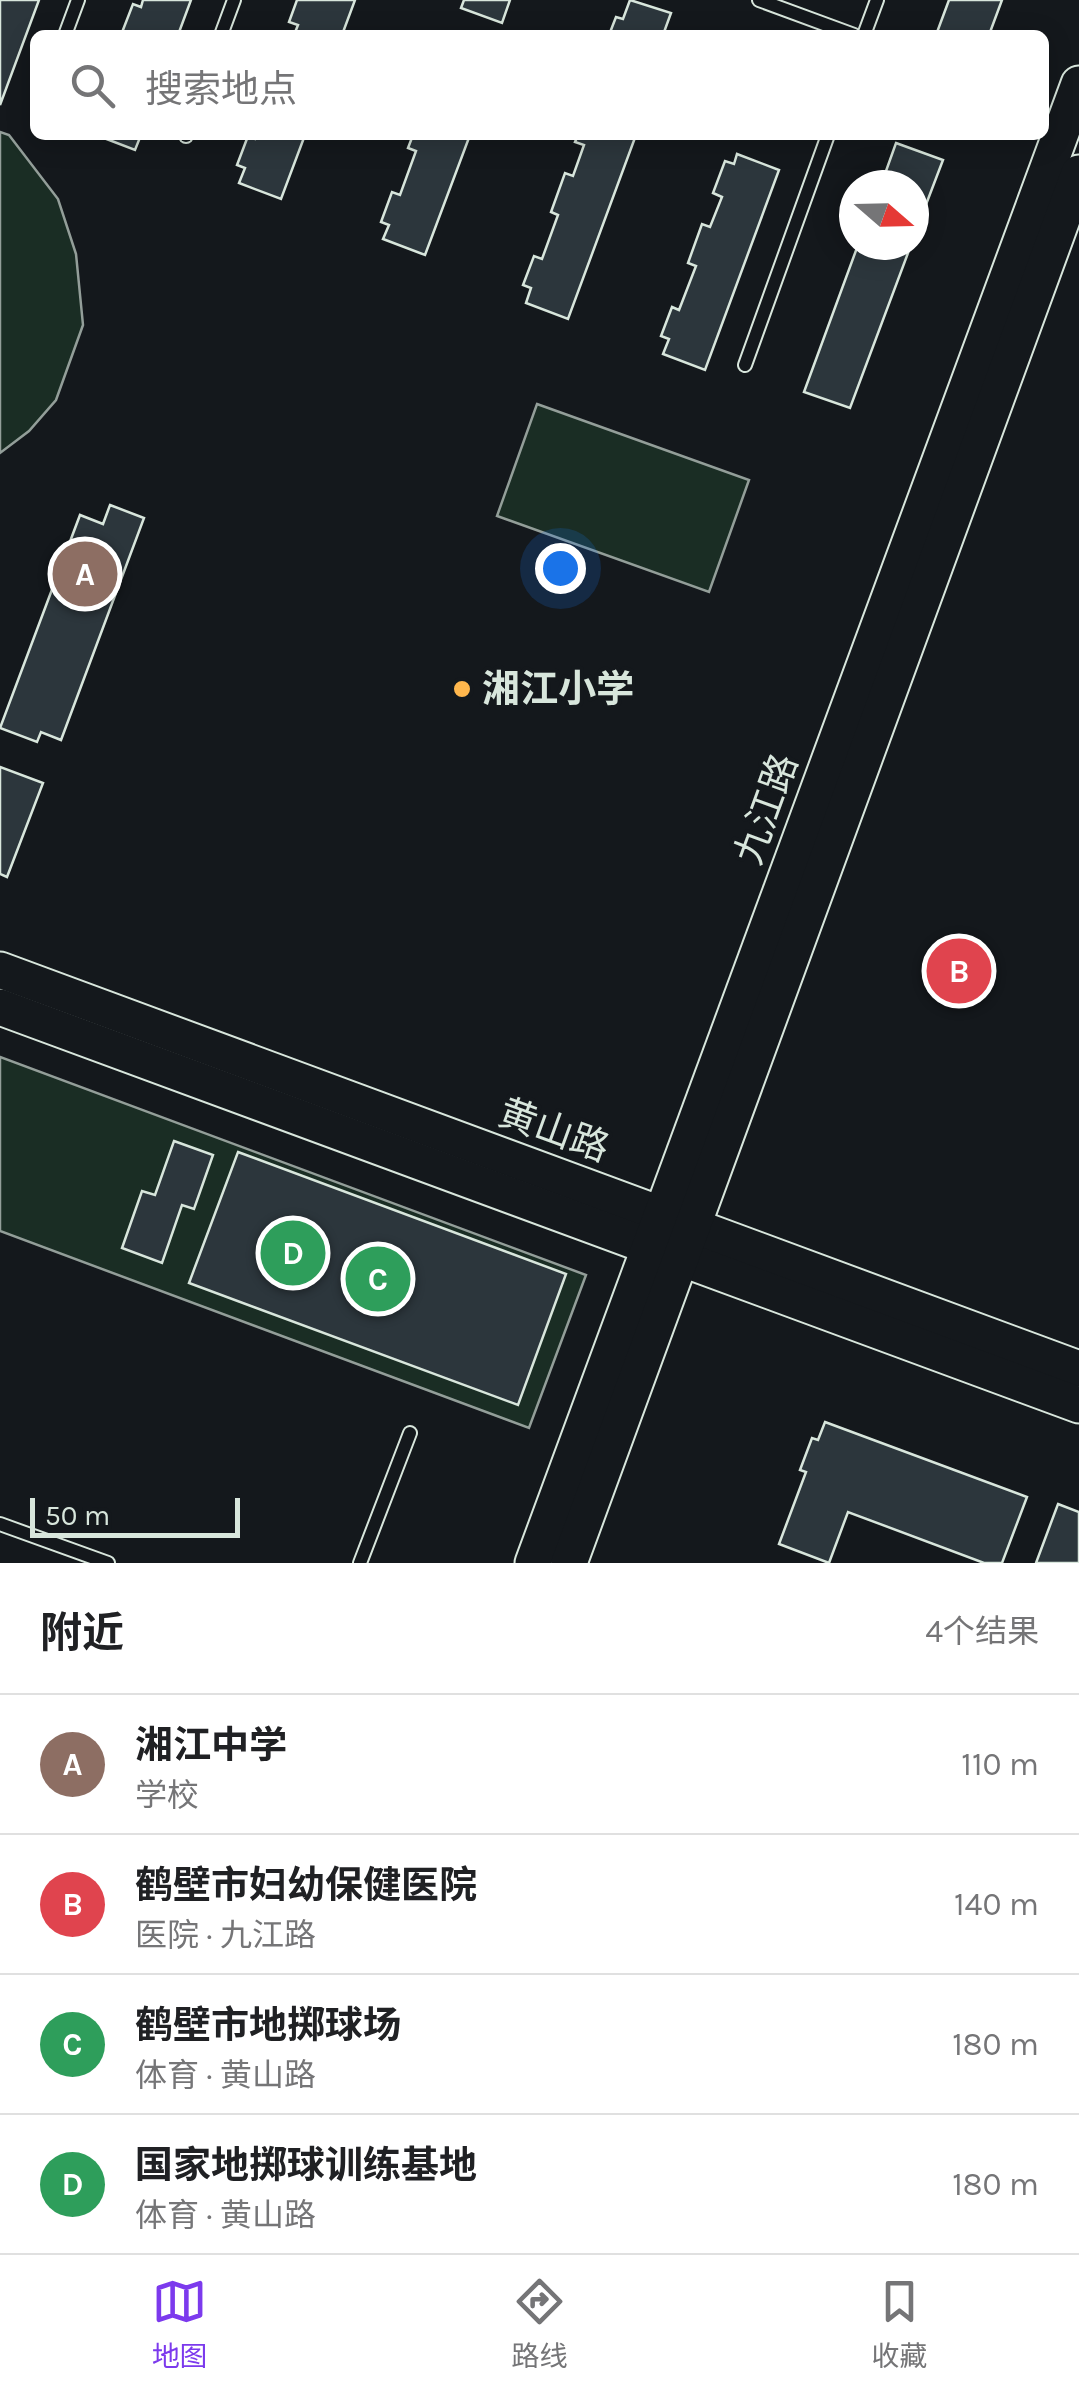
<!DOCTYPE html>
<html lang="zh">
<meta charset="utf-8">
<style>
body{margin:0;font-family:Karla,"Noto Sans SC",sans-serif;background:#f6f6f6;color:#202124}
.compass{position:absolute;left:839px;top:170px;width:90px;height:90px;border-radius:50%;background:#fff;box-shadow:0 5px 25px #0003;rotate:110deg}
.scale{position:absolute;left:30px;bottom:25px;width:210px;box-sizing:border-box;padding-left:10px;border:5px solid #d8e6dc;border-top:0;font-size:28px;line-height:35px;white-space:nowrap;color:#d8e6dc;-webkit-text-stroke:8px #14181c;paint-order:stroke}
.you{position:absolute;left:560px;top:568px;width:35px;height:35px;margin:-25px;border:8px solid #fff;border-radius:50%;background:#1a73e8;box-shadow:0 0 0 15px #1a73e833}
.badge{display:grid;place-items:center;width:65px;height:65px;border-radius:50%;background:#7c3aed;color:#fff;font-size:32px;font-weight:700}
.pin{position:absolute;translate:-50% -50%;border:5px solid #fff;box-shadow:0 2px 10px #0006}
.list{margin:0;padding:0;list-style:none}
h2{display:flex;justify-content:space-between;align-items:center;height:130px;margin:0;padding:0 40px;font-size:42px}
h2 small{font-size:32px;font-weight:400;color:#757577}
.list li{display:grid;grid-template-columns:65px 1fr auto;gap:30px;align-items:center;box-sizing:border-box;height:140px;padding:0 40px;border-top:2px solid #e0e0e0}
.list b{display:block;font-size:38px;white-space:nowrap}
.list p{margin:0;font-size:32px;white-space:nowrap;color:#757577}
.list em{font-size:32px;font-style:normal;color:#757577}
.icon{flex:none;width:55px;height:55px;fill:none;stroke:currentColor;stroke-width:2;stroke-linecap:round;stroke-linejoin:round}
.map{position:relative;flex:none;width:1079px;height:1563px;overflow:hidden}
.search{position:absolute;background:#fff;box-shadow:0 5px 25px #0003;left:30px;right:30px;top:30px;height:110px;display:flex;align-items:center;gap:25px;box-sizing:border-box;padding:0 35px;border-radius:15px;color:#757577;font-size:38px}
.sheet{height:690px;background:#fff}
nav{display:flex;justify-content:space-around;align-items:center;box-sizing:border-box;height:140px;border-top:2px solid #e0e0e0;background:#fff;font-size:28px;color:#757577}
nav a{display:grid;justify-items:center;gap:5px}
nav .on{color:#7c3aed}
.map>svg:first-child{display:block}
.green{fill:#1a2d24;stroke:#939e99;stroke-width:2.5}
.building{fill:#2c363c;stroke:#d8e6dc;stroke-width:2.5}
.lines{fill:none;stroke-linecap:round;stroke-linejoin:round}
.lane-casing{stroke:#d8e6dc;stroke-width:16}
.secondary-casing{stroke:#d8e6dc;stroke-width:39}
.lane{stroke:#14181c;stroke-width:12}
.secondary{stroke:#14181c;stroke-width:35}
.poi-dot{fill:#ffb74d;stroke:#14181c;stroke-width:4}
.labels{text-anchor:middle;stroke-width:8;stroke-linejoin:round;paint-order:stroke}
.poi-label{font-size:38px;font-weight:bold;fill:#d8e6dc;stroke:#14181c;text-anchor:start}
.street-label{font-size:38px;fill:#d8e6dc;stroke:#14181c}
</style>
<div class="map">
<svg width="1079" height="1563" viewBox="0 0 1079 1563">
<rect width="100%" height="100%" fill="#14181c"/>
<g class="green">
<path d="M 0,132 L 9,135 L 58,199 L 76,254 L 83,325 L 56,400 L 29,431 L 0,453 Z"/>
<path d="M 537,404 L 749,480 L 709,592 L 497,516 Z"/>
<path d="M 0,1057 L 586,1275 L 529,1428 L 0,1231 Z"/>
</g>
<g class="building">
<path d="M 0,0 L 39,0 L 0,105 Z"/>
<path d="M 143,0 L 191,0 L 178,35 L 121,35 L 133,4 L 141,7 Z"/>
<path d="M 297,0 L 355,0 L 342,35 L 294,35 L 298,25 L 289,22 Z"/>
<path d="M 464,0 L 510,0 L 502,23 L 461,8 Z"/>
<path d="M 630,0 L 671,13 L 663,35 L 609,35 L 616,17 L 623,19 Z"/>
<path d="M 949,0 L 1002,0 L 989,35 L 936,35 Z"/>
<path d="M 96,135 L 141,135 L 135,150 Z"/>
<path d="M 257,135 L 305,135 L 281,199 L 239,183 L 245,168 L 237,165 L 248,136 L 255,139 Z"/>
<path d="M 413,135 L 470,135 L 425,255 L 383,239 L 389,225 L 381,222 L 392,192 L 400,195 L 416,151 L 408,148 Z"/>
<path d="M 578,135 L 636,135 L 568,319 L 526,303 L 531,288 L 523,285 L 534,256 L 542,259 L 558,215 L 551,212 L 565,173 L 573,176 L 584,145 L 575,142 Z"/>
<path d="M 896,143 L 943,160 L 914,236 L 914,185 L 881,185 Z"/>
<path d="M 737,154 L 779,170 L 705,370 L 663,354 L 669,339 L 661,336 L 672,307 L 679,310 L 696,266 L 688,263 L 702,224 L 710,227 L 722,197 L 713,193 L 725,161 L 734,164 Z"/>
<path d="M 858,245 L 911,245 L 850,408 L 804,392 Z"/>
<path d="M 110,505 L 144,518 L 61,740 L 41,732 L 37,742 L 0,728 L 80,515 L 103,524 Z"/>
<path d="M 0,767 L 43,783 L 7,877 L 0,874 Z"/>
<path d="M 174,1141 L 213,1155 L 194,1209 L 182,1205 L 162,1263 L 122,1248 L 142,1191 L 155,1195 Z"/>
<path d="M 238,1152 L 566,1274 L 518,1405 L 189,1283 Z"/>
<path d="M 825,1422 L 1027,1497 L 1002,1563 L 984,1563 L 848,1512 L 829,1563 L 779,1544 L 806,1472 L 800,1470 L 812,1438 L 818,1440 Z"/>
<path d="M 1058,1504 L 1079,1512 L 1079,1563 L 1036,1563 Z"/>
</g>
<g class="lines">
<defs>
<g id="lane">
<path d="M 759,0 L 854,35"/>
<path d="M 65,35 L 78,0"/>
<path d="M 221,35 L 234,0"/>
<path d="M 864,35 L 877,0"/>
<path d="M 186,136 L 186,135"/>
<path d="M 745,365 L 828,135"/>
<path d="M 0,1524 L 108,1563"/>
<path d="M 360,1563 L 410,1433"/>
</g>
<g id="secondary">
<path d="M 0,970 L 1079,1369"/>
<path d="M 0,1007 L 1079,1405"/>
<path d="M 533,1563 L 1079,84"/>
<path d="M 569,1563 L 1079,173"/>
</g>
</defs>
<use href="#lane" class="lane-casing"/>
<use href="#secondary" class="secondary-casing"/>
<use href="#lane" class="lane"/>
<use href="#secondary" class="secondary"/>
</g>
<circle class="poi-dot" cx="462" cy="689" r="10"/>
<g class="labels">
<g class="poi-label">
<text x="482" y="702">湘江小学</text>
</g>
<g class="street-label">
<text transform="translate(766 809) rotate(-70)" y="13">九江路</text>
<text transform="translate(554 1130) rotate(20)" y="13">黄山路</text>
</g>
</g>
</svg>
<svg class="compass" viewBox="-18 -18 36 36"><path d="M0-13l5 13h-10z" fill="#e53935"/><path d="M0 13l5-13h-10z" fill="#757577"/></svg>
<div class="scale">50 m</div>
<div class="you"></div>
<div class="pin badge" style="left:85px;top:574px;background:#8d6e63">A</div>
<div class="pin badge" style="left:959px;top:971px;background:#e0444e">B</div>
<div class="pin badge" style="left:378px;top:1279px;background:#2e9e5b">C</div>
<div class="pin badge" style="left:293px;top:1253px;background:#2e9e5b">D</div>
<div class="search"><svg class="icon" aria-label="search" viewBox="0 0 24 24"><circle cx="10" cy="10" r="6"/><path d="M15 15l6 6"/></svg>搜索地点</div>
</div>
<section class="sheet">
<h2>附近<small>4个结果</small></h2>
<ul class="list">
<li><span class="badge" style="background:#8d6e63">A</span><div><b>湘江中学</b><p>学校</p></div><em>110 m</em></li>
<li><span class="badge" style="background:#e0444e">B</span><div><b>鹤壁市妇幼保健医院</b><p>医院 · 九江路</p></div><em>140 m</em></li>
<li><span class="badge" style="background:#2e9e5b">C</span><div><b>鹤壁市地掷球场</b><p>体育 · 黄山路</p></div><em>180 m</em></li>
<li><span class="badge" style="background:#2e9e5b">D</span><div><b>国家地掷球训练基地</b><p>体育 · 黄山路</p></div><em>180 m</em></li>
</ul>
</section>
<nav>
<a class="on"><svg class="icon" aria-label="map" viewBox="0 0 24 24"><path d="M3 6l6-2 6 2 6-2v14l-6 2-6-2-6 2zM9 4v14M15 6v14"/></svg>地图</a>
<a><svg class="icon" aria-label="directions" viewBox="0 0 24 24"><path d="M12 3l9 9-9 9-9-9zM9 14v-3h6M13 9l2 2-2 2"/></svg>路线</a>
<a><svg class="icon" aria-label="saved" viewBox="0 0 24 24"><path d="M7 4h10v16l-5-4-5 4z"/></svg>收藏</a>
</nav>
